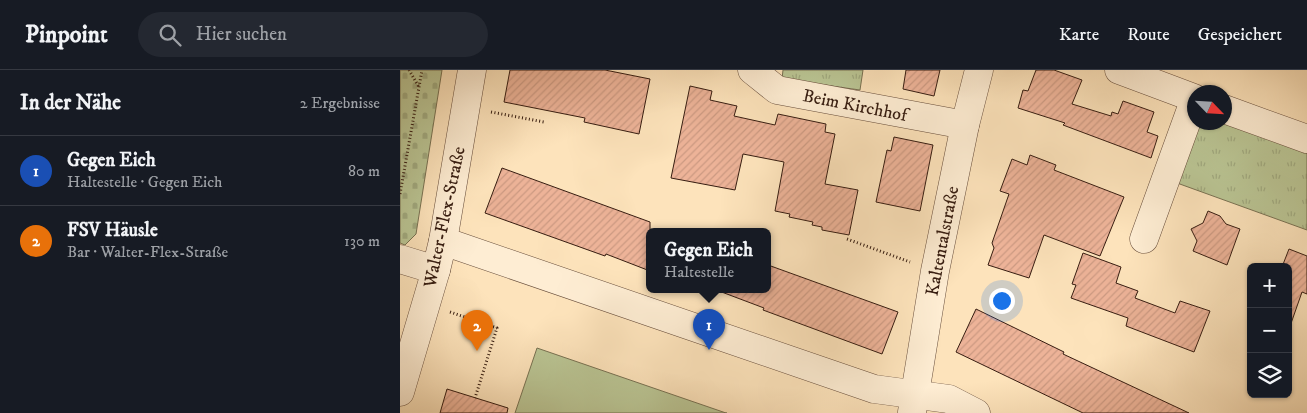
<!DOCTYPE html>
<html lang="de">
<meta charset="utf-8">
<style>
body{margin:0;font-family:"IM FELL DW Pica",serif;background:#242831;color:#f1f3f6}
.controls{position:absolute;right:15px;bottom:15px;display:grid;overflow:hidden;border-radius:8px;box-shadow:0 1px 4px #0004}
.controls button{width:45px;height:45px;display:grid;place-items:center;padding:0;border:0;border-bottom:1px solid #363941;background:#171b24;color:#f1f3f6;font:25px sans-serif}
.compass{position:absolute;left:787px;top:15px;width:45px;height:45px;border-radius:50%;background:#171b24;box-shadow:0 1px 4px #0004;rotate:115deg}
.you{position:absolute;left:601px;top:230px;width:18px;height:18px;margin:-12px;border:4px solid #fff;border-radius:50%;background:#1a73e8;box-shadow:0 0 0 8px #1a73e833}
.badge{display:grid;place-items:center;width:32px;height:32px;border-radius:50%;background:#0b8043;color:#fff;font-size:16px;font-weight:700}
.pin{position:absolute;translate:-50% -41px;filter:drop-shadow(0 1px 2px #0008)}
.pin::after{content:'';position:absolute;top:26px;width:18px;height:15px;background:inherit;clip-path:polygon(0 0,100% 0,50% 100%)}
.popup{position:absolute;left:246px;top:158px;width:125px;height:65px;box-sizing:border-box;display:grid;place-content:center;border-radius:8px;background:#171b24;filter:drop-shadow(0 1px 4px #0005);font-size:16px;white-space:nowrap;color:#9ea1a6}
.popup b{font-size:19px;color:#f1f3f6}
.popup::after{content:'';position:absolute;left:50%;top:100%;margin-left:-10px;border:10px solid transparent;border-top-color:#171b24}
.list{margin:0;padding:0;list-style:none}
h2{display:flex;justify-content:space-between;align-items:center;height:65px;margin:0;padding:0 20px;font-size:21px}
h2 small{font-size:16px;font-weight:400;color:#9ea1a6}
.list li{display:grid;grid-template-columns:32px 1fr auto;gap:15px;align-items:center;box-sizing:border-box;height:70px;padding:0 20px;border-top:1px solid #363941}
.list b{display:block;font-size:19px;white-space:nowrap}
.list p{margin:0;font-size:16px;white-space:nowrap;color:#9ea1a6}
.list em{font-size:16px;font-style:normal;color:#9ea1a6}
.icon{flex:none;width:28px;height:28px;fill:none;stroke:currentColor;stroke-width:2;stroke-linecap:round;stroke-linejoin:round}
.map{position:relative;flex:none;width:907px;height:343px;overflow:hidden}
header{display:flex;align-items:center;gap:30px;box-sizing:border-box;height:70px;padding:0 25px;background:#171b24;border-bottom:1px solid #363941}
header strong{font-size:24px}
nav{display:flex;gap:28px;margin-inline-start:auto;font-size:18px}
.search{width:350px;height:45px;background:#242831;display:flex;align-items:center;gap:12px;box-sizing:border-box;padding:0 18px;border-radius:28px;color:#9ea1a6;font-size:19px}
main{display:flex}
aside{flex:1;background:#171b24}
.map>svg:first-child{display:block}
.grass{fill:url(#grass-tufts);stroke:#787152}
.cemetery{fill:url(#cemetery-stones);stroke:#787152}
.pitch{fill:#bac594;stroke:#787152}
.building{fill:url(#building-hatch);stroke:#371d11}
.lines{fill:none;stroke-linecap:round;stroke-linejoin:round}
.minor-casing{stroke:#684e3c;stroke-width:29}
.path{stroke:#371d11;stroke-width:3;stroke-dasharray:1 2.5;stroke-linecap:butt}
.minor{stroke:#feedd3;stroke-width:28}
.labels{text-anchor:middle;stroke-width:5;stroke-linejoin:round;paint-order:stroke}
.street-label{font-size:18px;fill:#371d11;stroke:#feedd3}
</style>
<header>
<strong>Pinpoint</strong>
<div class="search"><svg class="icon" aria-label="search" viewBox="0 0 24 24"><circle cx="10" cy="10" r="6"/><path d="M15 15l6 6"/></svg>Hier suchen</div>
<nav><a>Karte</a><a>Route</a><a>Gespeichert</a></nav>
</header>
<main>
<aside>
<h2>In der Nähe<small>2 Ergebnisse</small></h2>
<ul class="list">
<li><span class="badge" style="background:#1a4fb4">1</span><div><b>Gegen Eich</b><p>Haltestelle · Gegen Eich</p></div><em>80 m</em></li>
<li><span class="badge" style="background:#e8710a">2</span><div><b>FSV Häusle</b><p>Bar · Walter-Flex-Straße</p></div><em>130 m</em></li>
</ul>
</aside>
<div class="map">
<svg width="907" height="343" viewBox="0 0 907 343">
<defs>
<pattern id="grass-tufts" width="24" height="20" patternUnits="userSpaceOnUse" patternTransform="scale(1.25)"><rect width="24" height="20" fill="#bac594"/><path d="M3 7l-1-3M5 7V3M7 7l1-3M15 17l-1-3M17 17v-4M19 17l1-3" fill="none" stroke="#a0a97f"/></pattern>
<pattern id="cemetery-stones" width="16" height="16" patternUnits="userSpaceOnUse" patternTransform="scale(1.25)"><rect width="16" height="16" fill="#bac594"/><path d="M2 7V4a2 2 0 0 1 4 0v3zM10 15v-3a2 2 0 0 1 4 0v3z" fill="#a0a97f"/></pattern>
<pattern id="building-hatch" width="6" height="6" patternUnits="userSpaceOnUse" patternTransform="scale(1.25)"><rect width="6" height="6" fill="#edb398"/><path d="M-1 1l2-2M0 6l6-6M5 7l2-2" fill="none" stroke="#cc9a82"/></pattern>
</defs>
<rect width="100%" height="100%" fill="#fde3bb"/>
<filter id="stains"><feTurbulence type="fractalNoise" baseFrequency=".004" numOctaves="4"/><feColorMatrix values="0 0 0 0 .2 0 0 0 0 .09 0 0 0 0 .02 0 0 0 .5 -.17"/></filter>
<radialGradient id="worn" r=".72"><stop offset=".6" stop-color="#630" stop-opacity="0"/><stop offset="1" stop-color="#630" stop-opacity=".3"/></radialGradient>
<g class="grass">
<path d="M 383,0 L 463,0 L 460,20 L 382,9 Z"/>
<path d="M 824,52 L 907,81 L 907,160 L 777,113 L 798,53 Z"/>
</g>
<path class="cemetery" d="M 0,0 L 42,0 L 16,164 L 5,175 L 0,173 Z"/>
<path class="pitch" d="M 137,278 L 326,343 L 327,343 L 115,343 Z"/>
<g class="building">
<path d="M 110,0 L 205,0 L 250,9 L 239,64 L 184,52 L 185,48 L 104,32 Z"/>
<path d="M 506,0 L 540,0 L 534,26 L 503,19 Z"/>
<path d="M 636,0 L 654,0 L 682,10 L 672,34 L 711,46 L 712,42 L 718,44 L 723,31 L 754,42 L 747,62 L 758,66 L 751,88 L 663,55 L 665,53 L 618,38 L 623,20 L 628,21 Z"/>
<path d="M 290,16 L 312,21 L 310,30 L 337,36 L 334,46 L 375,55 L 378,44 L 426,54 L 425,62 L 435,64 L 425,114 L 458,120 L 449,165 L 422,160 L 422,157 L 412,155 L 413,152 L 389,147 L 390,144 L 375,141 L 384,92 L 343,84 L 335,120 L 271,108 Z"/>
<path d="M 494,67 L 533,75 L 520,141 L 476,132 L 487,80 L 491,81 Z"/>
<path d="M 630,85 L 656,95 L 654,100 L 724,127 L 700,186 L 644,165 L 629,208 L 588,195 L 594,178 L 592,173 L 609,124 L 600,121 L 612,89 L 627,95 Z"/>
<path d="M 102,98 L 250,152 L 250,201 L 206,184 L 205,186 L 85,143 Z"/>
<path d="M 808,141 L 820,146 L 826,154 L 840,159 L 827,195 L 793,181 L 797,171 L 791,159 L 803,153 Z"/>
<path d="M 889,179 L 907,186 L 907,224 L 902,222 L 888,262 L 888,197 L 882,197 Z"/>
<path d="M 683,183 L 721,197 L 716,213 L 738,221 L 735,228 L 775,243 L 780,231 L 810,241 L 794,282 L 726,256 L 728,248 L 671,228 L 676,215 L 672,214 Z"/>
<path d="M 368,195 L 498,242 L 482,284 L 363,240 L 364,238 L 319,221 L 319,219 L 368,219 Z"/>
<path d="M 576,239 L 664,282 L 663,284 L 789,343 L 683,343 L 556,282 Z"/>
<path d="M 47,319 L 108,338 L 107,343 L 40,343 Z"/>
</g>
<g class="lines">
<defs>
<g id="minor">
<path d="M 352,0 L 377,20 L 565,55"/>
<path d="M 719,0 L 794,28"/>
<path d="M 824,39 L 907,69"/>
<path d="M 744,169 L 794,31"/>
<path d="M 43,171 L 474,319 L 549,329 L 576,343"/>
<path d="M 0,189 L 36,200"/>
<path d="M 0,322 L 36,200 L 43,171 L 72,0"/>
<path d="M 512,342 L 535,201 L 565,55 L 579,0"/>
</g>
</defs>
<use href="#minor" class="minor-casing"/>
<g class="path">
<path d="M 9,0 L 19,17"/>
<path d="M 91,42 L 144,52"/>
<path d="M 0,124 L 22,0"/>
<path d="M 447,169 L 510,192"/>
<path d="M 50,242 L 97,258 L 75,328"/>
</g>
<use href="#minor" class="minor"/>
</g>
<g class="labels">
<g class="street-label">
<text transform="translate(455 35) rotate(11)" y="6">Beim Kirchhof</text>
<text transform="translate(44 147) rotate(-78)" y="6">Walter-Flex-Straße</text>
<text transform="translate(542 171) rotate(-79)" y="6">Kaltentalstraße</text>
</g>
</g>
<rect width="100%" height="100%" filter="url(#stains)"/>
<rect width="100%" height="100%" fill="url(#worn)"/>
</svg>
<div class="controls">
<button>+</button>
<button>−</button>
<button><svg class="icon" aria-label="layers" viewBox="0 0 24 24"><path d="M12 4l9 5-9 5-9-5zM3 14l9 5 9-5"/></svg></button>
</div>
<svg class="compass" viewBox="-18 -18 36 36"><path d="M0-13l5 13h-10z" fill="#e53935"/><path d="M0 13l5-13h-10z" fill="#9ea1a6"/></svg>
<div class="you"></div>
<div class="pin badge" style="left:309px;top:280px;background:#1a4fb4">1</div>
<div class="popup"><b>Gegen Eich</b>Haltestelle</div>
<div class="pin badge" style="left:77px;top:281px;background:#e8710a">2</div>
</div>
</main>
